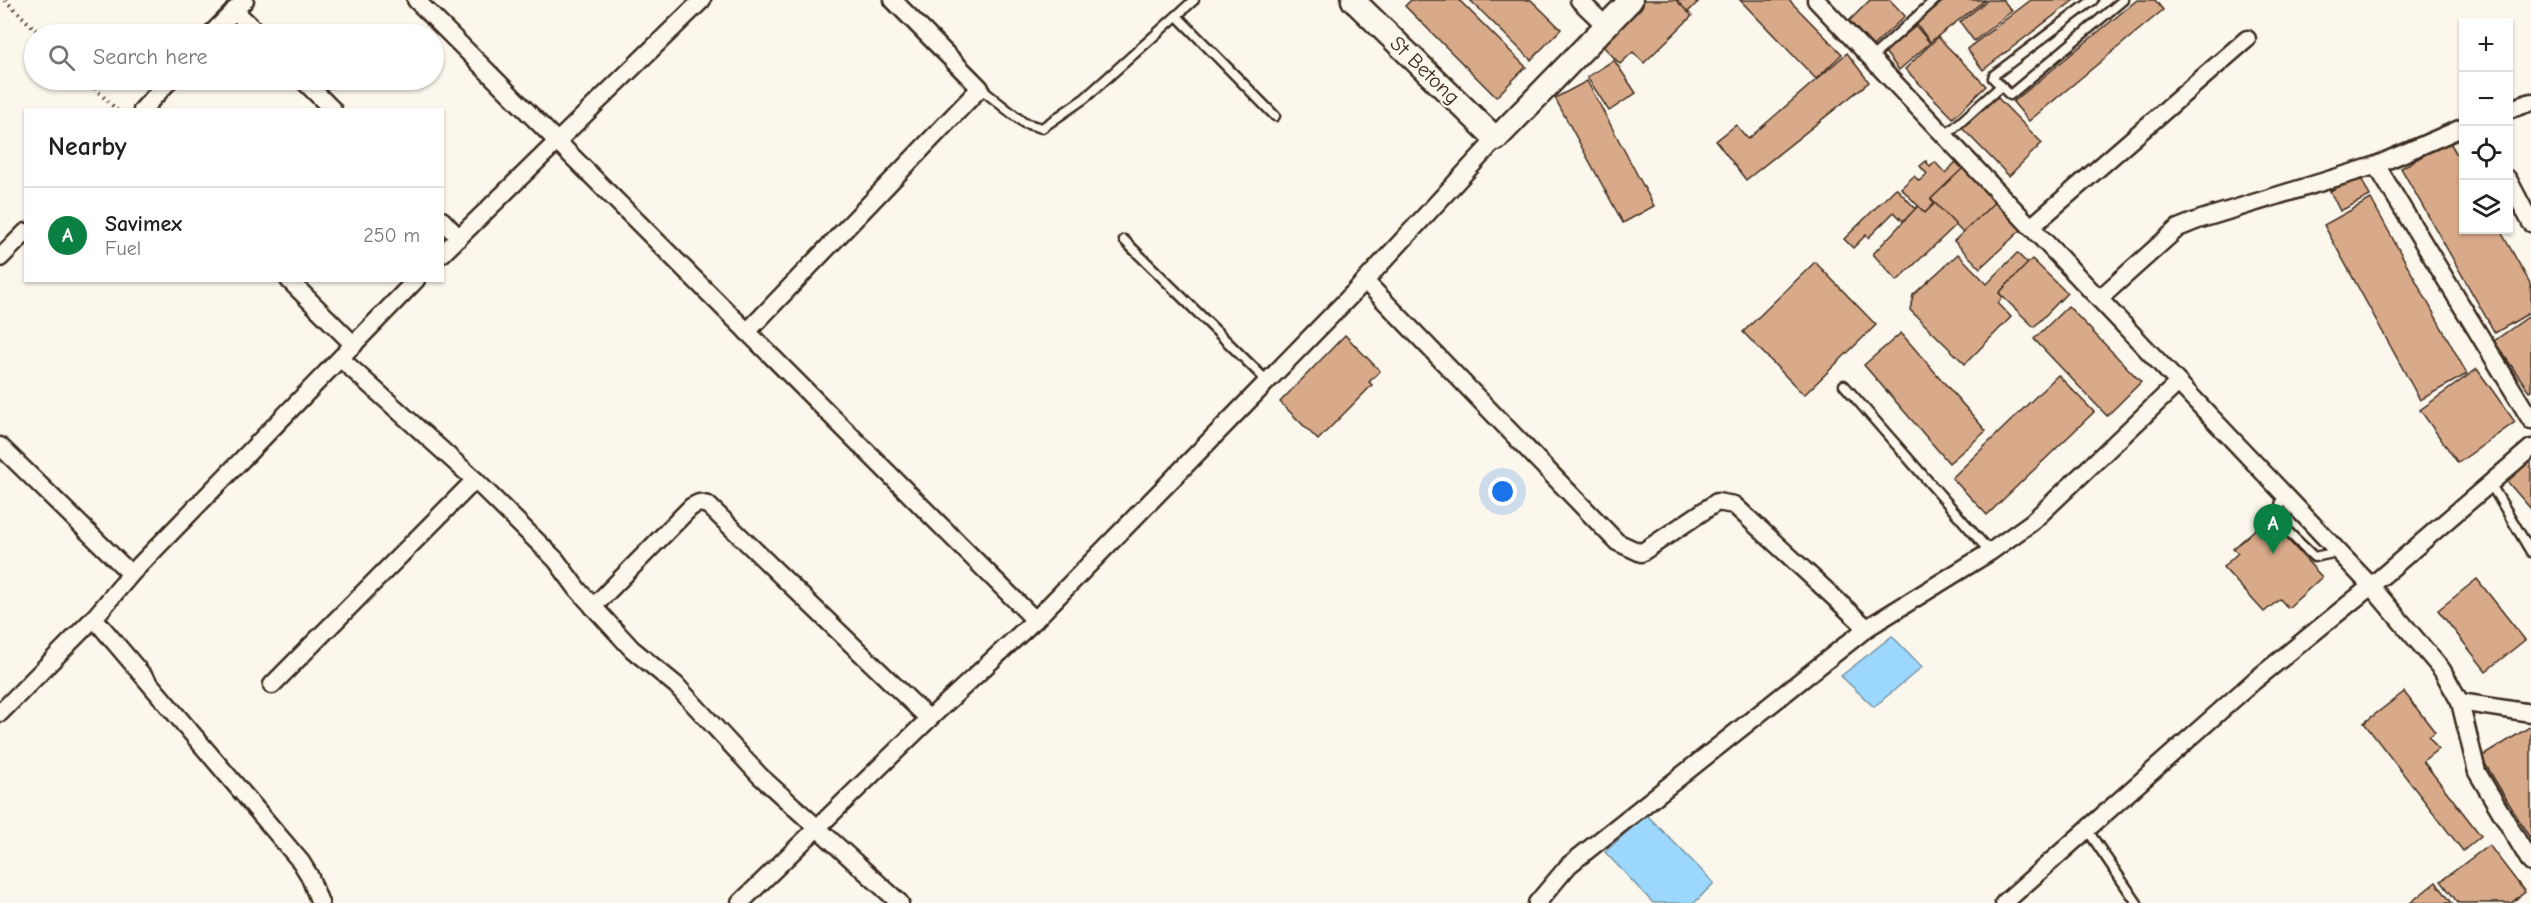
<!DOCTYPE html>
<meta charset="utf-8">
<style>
body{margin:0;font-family:"Comic Neue",sans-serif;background:#f2f2f2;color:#202124}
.controls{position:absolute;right:18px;top:18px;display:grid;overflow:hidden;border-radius:0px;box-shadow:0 2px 4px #0004}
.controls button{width:54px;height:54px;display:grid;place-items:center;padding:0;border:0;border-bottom:2px solid #e0e0e0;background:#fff;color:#202124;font:30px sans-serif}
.you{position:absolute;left:1503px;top:492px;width:21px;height:21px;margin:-15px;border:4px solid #fff;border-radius:50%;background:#1a73e8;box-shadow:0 0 0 9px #1a73e833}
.badge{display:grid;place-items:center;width:39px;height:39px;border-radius:50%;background:#0b8043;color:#fff;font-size:20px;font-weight:700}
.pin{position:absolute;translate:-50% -50px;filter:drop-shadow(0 2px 3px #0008)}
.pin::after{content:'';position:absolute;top:32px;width:21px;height:18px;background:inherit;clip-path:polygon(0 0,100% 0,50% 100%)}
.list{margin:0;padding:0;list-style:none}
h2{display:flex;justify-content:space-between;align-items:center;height:78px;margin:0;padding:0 24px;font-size:26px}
h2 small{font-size:20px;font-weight:400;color:#757577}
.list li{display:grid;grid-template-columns:39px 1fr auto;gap:18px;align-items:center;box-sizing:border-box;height:96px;padding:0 24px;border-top:2px solid #e0e0e0}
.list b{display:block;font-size:22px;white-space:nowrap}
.list p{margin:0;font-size:20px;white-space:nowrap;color:#757577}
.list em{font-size:20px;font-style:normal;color:#757577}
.icon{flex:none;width:33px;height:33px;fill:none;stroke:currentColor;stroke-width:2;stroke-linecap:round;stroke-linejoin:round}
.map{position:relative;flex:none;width:2531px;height:903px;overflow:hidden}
.search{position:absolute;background:#fff;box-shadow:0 2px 4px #0004;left:24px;top:24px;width:420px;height:66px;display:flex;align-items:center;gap:15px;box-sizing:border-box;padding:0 21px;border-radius:33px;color:#757577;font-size:22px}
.panel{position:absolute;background:#fff;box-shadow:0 2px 4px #0004;left:24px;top:108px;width:420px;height:174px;border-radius:0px}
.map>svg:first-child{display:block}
.water{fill:#9cd8fd;stroke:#7592a4;stroke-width:1.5}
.building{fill:#d9aa8a;stroke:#3b2a1e;stroke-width:1.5}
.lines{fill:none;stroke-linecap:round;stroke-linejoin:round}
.lane-casing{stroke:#3b2a1e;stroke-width:13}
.street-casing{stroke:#3b2a1e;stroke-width:21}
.secondary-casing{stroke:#3b2a1e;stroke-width:27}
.path{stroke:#3b2a1e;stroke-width:4;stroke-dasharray:1.5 4.5;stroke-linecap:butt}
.lane{stroke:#fbf7ec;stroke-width:8}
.street{stroke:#fbf7ec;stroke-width:16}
.secondary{stroke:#fbf7ec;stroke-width:22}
.labels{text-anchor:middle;stroke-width:4.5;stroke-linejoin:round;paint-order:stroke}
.street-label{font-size:21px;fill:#3b2a1e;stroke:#fbf7ec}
</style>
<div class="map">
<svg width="2531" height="903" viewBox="0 0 2531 903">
<rect width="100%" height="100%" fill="#fbf7ec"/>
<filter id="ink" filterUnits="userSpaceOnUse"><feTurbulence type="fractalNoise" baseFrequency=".0167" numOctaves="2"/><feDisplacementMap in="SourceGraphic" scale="12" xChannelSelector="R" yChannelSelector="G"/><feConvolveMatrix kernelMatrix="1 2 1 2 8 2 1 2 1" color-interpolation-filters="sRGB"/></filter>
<g filter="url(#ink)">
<g class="water">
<path d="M 1892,636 L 1922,667 L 1874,707 L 1841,676 Z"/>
<path d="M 1646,814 L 1714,883 L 1694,903 L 1653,903 L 1605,852 Z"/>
</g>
<g class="building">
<path d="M 1411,0 L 1459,0 L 1526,67 L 1496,97 L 1405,6 Z"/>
<path d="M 1470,0 L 1531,0 L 1561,29 L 1531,60 Z"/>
<path d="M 1644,0 L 1677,0 L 1692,16 L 1644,63 L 1633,52 L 1620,64 L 1600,43 Z"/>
<path d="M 1676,0 L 1700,0 L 1688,12 Z"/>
<path d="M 1740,0 L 1789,0 L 1842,54 L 1816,79 Z"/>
<path d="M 1870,0 L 1890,0 L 1905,16 L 1873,46 L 1849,21 Z"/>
<path d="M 1945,0 L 1985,0 L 1930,42 L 1916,23 Z"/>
<path d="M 1988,0 L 2003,0 L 2012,11 L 1974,41 L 1960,22 Z"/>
<path d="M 2031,0 L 2074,0 L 1983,70 L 1967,49 Z"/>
<path d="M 2137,0 L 2155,0 L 2163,10 L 2029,121 L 2013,102 Z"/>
<path d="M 1916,26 L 1930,43 L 1899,70 L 1885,52 Z"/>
<path d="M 1938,37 L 1986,86 L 1953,118 L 1905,69 Z"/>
<path d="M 1847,53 L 1869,82 L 1746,180 L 1716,141 L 1736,125 L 1748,139 Z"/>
<path d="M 1614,60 L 1636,93 L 1609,111 L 1587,77 Z"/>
<path d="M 1587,81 L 1654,206 L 1623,223 L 1555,98 Z"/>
<path d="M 1995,95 L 2042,143 L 2009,176 L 1962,128 Z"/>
<path d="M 2449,141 L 2464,166 L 2464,230 L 2500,230 L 2531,285 L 2531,312 L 2495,333 L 2401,168 Z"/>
<path d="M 1926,161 L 1930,167 L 1935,162 L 1945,173 L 1956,162 L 1963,169 L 1931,199 L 1935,203 L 1925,213 L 1901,188 L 1914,176 L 1919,181 L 1927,174 L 1920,166 Z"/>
<path d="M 1963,168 L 1995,202 L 1963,233 L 1931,199 Z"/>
<path d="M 2360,176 L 2370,196 L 2340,211 L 2330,191 Z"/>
<path d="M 1896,188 L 1916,209 L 1903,221 L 1894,212 L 1868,238 L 1866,235 L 1853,248 L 1844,239 Z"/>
<path d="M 2371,199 L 2467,374 L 2420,400 L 2324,225 Z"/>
<path d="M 1995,202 L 2021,230 L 1980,268 L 1954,241 Z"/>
<path d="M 1935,203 L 1956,225 L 1897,281 L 1873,254 L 1918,206 L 1925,213 Z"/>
<path d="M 2017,253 L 2028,264 L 1999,293 L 2003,297 L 1998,303 L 2011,317 L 1965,364 L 1910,310 L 1913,295 L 1958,254 L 1987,284 Z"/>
<path d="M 2032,259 L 2067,293 L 2034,327 L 1999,293 Z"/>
<path d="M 1815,262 L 1876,325 L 1804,395 L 1743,332 Z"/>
<path d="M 2068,306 L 2141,382 L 2107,416 L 2034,339 Z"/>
<path d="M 2531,315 L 2531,390 L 2529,391 L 2494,341 Z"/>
<path d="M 1901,333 L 1986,431 L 1949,463 L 1864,365 Z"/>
<path d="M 1345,335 L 1380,371 L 1369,382 L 1372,385 L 1318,440 L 1280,402 Z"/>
<path d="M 2477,369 L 2515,422 L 2458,463 L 2420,410 Z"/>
<path d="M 2058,375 L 2094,412 L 1987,515 L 1952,478 Z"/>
<path d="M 2531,455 L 2531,509 L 2505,479 Z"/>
<path d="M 2268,518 L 2322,577 L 2288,608 L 2280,599 L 2264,612 L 2223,567 L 2238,553 L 2233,549 Z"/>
<path d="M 2477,579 L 2525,640 L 2486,671 L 2438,610 Z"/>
<path d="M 2404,692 L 2435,732 L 2429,737 L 2438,749 L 2423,761 L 2481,836 L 2463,851 L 2364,723 Z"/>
<path d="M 2531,726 L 2531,840 L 2481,757 Z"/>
<path d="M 2489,845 L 2525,892 L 2511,903 L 2458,903 L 2441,881 Z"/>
<path d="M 2436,882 L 2452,903 L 2410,903 Z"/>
</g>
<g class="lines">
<defs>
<g id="lane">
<path d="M 2093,0 L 1994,75 L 1993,78 L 2010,95 L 2123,0"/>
<path d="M 1177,16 L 1275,116"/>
<path d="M 1871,58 L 1935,0"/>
<path d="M 980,88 L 1024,123 L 1042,128 L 1085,98 L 1194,0"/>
<path d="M 1945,136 L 2001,86"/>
<path d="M 1124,240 L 1266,380"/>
<path d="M 1844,385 L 1990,552"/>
<path d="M 2490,483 L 2531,552"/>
<path d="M 2283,493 L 2278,514 L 2279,523 L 2314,557 L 2338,552"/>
<path d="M 2086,828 L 2137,903"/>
</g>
<g id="street">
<path d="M 416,0 L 1035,620"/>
<path d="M 1579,0 L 1606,26"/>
<path d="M 1816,0 L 2371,586 L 2442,670 L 2460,702 L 2477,772 L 2531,863"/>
<path d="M 234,10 L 259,34"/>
<path d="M 211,34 L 245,0"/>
<path d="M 303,80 L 333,110"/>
<path d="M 142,110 L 170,80"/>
<path d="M 2508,110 L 2531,102"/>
<path d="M 2374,166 L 2464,127"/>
<path d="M 2508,179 L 2531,223"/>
<path d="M 442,220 L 459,238"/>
<path d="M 2031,227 L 2247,39"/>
<path d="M 442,254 L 702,0"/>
<path d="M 0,258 L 26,232"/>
<path d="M 289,280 L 354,345"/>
<path d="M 1365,281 L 1617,542 L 1641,553 L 1717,502 L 1734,505 L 1867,628"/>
<path d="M 2099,299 L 2178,228 L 2198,220 L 2374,166 L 2381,173 L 2531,420"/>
<path d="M 747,332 L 980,88 L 893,0"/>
<path d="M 341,359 L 475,480 L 556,560 L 578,590 L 632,649 L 676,685 L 760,776 L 900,903"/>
<path d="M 0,446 L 131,574"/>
<path d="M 593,607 L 691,507 L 699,503 L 708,505 L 929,719"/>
<path d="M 94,618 L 301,862 L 309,875 L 320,903"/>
<path d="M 272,685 L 475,480"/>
<path d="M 2460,702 L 2531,713"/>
<path d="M 0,713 L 94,618 L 131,574 L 416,280"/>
<path d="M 740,903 L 929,719 L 1035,620 L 1365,281 L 1496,139"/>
<path d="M 1537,903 L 1569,865 L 1867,628 L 1990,552 L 2032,522 L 2178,383"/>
<path d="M 2004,903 L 2254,681 L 2371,586 L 2531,448"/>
</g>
<path id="secondary" d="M 1353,0 L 1496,139 L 1631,0"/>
</defs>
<use href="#lane" class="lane-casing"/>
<use href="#street" class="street-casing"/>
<use href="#secondary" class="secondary-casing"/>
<g class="path">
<path d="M 5,0 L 40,34"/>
<path d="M 86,80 L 117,110"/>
</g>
<use href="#lane" class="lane"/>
<use href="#street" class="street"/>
<use href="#secondary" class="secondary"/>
</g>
</g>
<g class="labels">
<g class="street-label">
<text transform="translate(1425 70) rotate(44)" y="7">St Betong</text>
</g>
</g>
</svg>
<div class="controls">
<button>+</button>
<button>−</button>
<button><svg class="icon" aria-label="locate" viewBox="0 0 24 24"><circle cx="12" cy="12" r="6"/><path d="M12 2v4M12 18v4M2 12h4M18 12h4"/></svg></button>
<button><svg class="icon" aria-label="layers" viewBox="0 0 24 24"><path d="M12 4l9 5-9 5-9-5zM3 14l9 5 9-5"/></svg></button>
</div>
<div class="you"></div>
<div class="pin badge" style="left:2273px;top:554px">A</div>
<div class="search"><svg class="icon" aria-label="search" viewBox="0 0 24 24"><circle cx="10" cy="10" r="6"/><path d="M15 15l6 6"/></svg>Search here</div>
<section class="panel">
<h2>Nearby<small></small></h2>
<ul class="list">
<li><span class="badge">A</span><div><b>Savimex</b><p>Fuel</p></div><em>250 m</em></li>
</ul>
</section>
</div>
